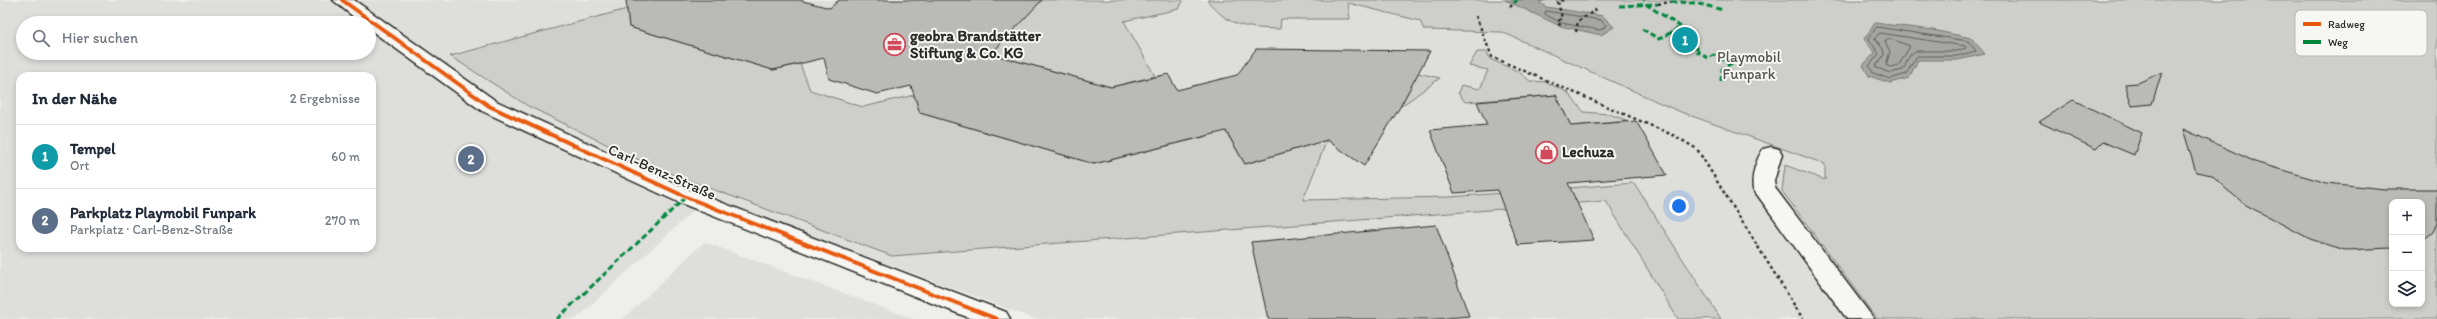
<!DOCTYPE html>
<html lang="de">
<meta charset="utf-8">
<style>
body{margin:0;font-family:Itim,sans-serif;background:#f2f2f3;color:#1f2937}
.controls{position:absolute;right:12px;bottom:12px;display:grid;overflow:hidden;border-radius:8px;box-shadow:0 2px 6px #0003}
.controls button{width:36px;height:36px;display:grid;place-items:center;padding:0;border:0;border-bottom:1px solid #e0e1e3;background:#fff;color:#1f2937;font:20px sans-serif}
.you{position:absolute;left:1679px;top:206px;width:14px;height:14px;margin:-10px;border:3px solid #fff;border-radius:50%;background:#1a73e8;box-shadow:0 0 0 6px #1a73e833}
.badge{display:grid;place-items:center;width:26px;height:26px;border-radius:50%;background:#0b8043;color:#fff;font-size:13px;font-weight:700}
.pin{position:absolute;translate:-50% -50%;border:2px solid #fff;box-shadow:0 1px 4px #0006}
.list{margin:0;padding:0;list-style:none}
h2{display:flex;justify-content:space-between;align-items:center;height:52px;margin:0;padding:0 16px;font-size:17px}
h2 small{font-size:13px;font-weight:400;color:#747a83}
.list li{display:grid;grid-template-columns:26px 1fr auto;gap:12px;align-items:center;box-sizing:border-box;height:64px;padding:0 16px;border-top:1px solid #e0e1e3}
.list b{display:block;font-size:15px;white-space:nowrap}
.list p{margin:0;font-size:13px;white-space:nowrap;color:#747a83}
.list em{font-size:13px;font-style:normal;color:#747a83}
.icon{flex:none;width:22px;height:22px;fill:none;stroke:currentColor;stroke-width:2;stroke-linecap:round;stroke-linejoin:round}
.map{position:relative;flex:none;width:2437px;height:319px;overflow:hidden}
.search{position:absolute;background:#fff;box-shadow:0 2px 6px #0003;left:16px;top:16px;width:360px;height:44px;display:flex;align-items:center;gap:10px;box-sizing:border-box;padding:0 14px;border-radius:22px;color:#747a83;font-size:15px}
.panel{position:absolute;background:#fff;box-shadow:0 2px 6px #0003;left:16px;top:72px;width:360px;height:180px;border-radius:12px}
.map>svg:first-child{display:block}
.built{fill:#dededb;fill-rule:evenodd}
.green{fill:#cececa;stroke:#7c7c7a;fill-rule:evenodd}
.water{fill:#a6a6a3;stroke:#757573}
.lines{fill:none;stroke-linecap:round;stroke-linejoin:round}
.shore{stroke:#5c5c5b;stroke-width:1}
.building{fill:#babab7;stroke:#2b2b2b}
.minor-casing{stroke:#2b2b2b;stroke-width:3}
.path{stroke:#2b2b2b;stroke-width:2.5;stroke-dasharray:3 3;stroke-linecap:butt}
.minor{fill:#f6f6f2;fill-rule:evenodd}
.quiet{stroke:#00873e;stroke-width:3;stroke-dasharray:6 3;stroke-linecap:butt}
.cycleway-casing{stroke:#f6f6f2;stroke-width:6}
.cycleway{stroke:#e8590c;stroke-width:4}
.labels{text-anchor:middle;stroke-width:4;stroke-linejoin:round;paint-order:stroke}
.poi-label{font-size:15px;font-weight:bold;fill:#2b2b2b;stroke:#f6f6f2;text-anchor:start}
.park-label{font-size:15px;fill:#545453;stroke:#f6f6f2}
.street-label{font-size:15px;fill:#2b2b2b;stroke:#f6f6f2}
.key{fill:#f6f6f2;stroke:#b9b9b6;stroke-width:1}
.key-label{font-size:11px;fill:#2b2b2b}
</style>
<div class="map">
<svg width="2437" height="319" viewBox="0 0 2437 319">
<rect width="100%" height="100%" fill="#eeeeea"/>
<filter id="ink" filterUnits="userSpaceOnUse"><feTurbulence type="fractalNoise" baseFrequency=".025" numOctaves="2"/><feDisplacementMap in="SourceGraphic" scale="8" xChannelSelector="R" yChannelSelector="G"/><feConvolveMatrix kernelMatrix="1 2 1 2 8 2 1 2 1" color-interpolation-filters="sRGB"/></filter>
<g filter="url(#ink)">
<g class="built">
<path d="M 0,0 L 1207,0 L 1215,11 L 1233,24 L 1280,29 L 1280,19 L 1350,19 L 1348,3 L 1420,21 L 1424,30 L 1502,32 L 1678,111 L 1825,164 L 1825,180 L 1782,191 L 1877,319 L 1035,319 L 708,197 L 576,319 L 0,319 ZM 23,23 L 369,23 L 369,53 L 23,53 ZM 20,76 L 372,76 L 372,248 L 20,248 Z"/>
<path d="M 704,242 L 914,319 L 623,319 Z"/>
</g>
<g class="green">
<path d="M 1027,0 L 1182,0 L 1183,1 L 1179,9 L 1124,21 L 1155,76 L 1111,87 L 991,54 L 1032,10 Z"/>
<path d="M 1207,0 L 2437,0 L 2437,319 L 1877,319 L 1782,191 L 1785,165 L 1825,180 L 1825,164 L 1678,111 L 1502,32 L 1424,30 L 1420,21 L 1348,3 L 1350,19 L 1281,19 L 1280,29 C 1247,28 1229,28 1207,0 ZM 2392,202 L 2422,202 L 2422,304 L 2392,304 Z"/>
<path d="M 627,9 L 629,27 L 773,70 L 800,64 L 810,90 L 863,107 L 914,95 L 920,113 L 1094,164 L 1204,137 L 1222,125 L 1245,164 L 1327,140 L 1303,200 L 1450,197 L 1634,183 L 1721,319 L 1678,319 L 1606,201 L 892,256 L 653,167 L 528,106 L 450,56 Z"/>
<path d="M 1477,52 L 1487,52 L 1490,59 L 1519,72 L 1530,81 L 1546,82 L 1567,92 L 1584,112 L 1609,114 L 1629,121 L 1571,126 L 1556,95 L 1465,102 L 1458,93 L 1461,85 L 1480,89 L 1488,70 L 1469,66 Z"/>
<path d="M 1418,73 L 1440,78 L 1400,107 Z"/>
</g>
<g class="water">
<path d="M 1505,0 L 1548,0 L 1539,2 L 1546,7 L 1603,16 L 1614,27 L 1601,35 L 1560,26 Z"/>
<path d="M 1875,23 L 1933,30 L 1971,38 L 1985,54 L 1958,60 L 1918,60 L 1909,78 L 1890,83 L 1869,76 L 1863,65 L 1875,53 L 1864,39 Z"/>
</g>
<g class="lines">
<g class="shore">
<path d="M 1546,11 L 1601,20 L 1606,26 L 1600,30 L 1561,23 L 1545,14 Z"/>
<path d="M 1877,27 L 1968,41 L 1976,51 L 1957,56 L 1917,56 L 1906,74 L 1890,79 L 1873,73 L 1869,66 L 1879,54 L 1869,39 Z"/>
<path d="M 1880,33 L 1965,46 L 1966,48 L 1957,51 L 1915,51 L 1910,55 L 1903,70 L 1890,73 L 1875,67 L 1884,55 L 1883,49 L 1875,39 Z"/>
<path d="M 1891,39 L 1910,46 L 1899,65 L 1890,67 L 1886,65 L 1890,52 L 1885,41 Z"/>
</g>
</g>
<g class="building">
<path d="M 626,0 L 799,0 L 830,8 L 839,0 L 1042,0 L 991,54 L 1111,87 L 1168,74 L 1177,90 L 1237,75 L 1256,49 L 1430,51 L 1400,107 L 1364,166 L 1327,140 L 1245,164 L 1226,131 L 1094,164 L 920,113 L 911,86 L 877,94 L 829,79 L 824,58 L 773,70 L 629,27 Z"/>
<path d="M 2162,72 L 2152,104 L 2132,106 L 2125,84 L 2138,83 Z"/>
<path d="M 1556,95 L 1571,126 L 1636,121 L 1667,175 L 1568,183 L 1594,240 L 1518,245 L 1497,190 L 1454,193 L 1430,130 L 1487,125 L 1477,102 Z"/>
<path d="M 2073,100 L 2142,133 L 2134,155 L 2103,142 L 2096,149 L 2039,122 Z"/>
<path d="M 2183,129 L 2258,163 L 2327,183 L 2385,189 L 2437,189 L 2437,223 L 2433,232 L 2422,241 L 2422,202 L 2392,202 L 2392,248 L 2345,250 L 2310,239 L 2246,205 L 2226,189 L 2212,175 L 2196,172 Z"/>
<path d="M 1436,225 L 1469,316 L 1436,319 L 1268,319 L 1251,242 Z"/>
</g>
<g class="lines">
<defs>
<g id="minor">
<path d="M 333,0 L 354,0 L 496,101 L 694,192 L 1006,312 L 1010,319 L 972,319 L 678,202 L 482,111 L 369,29 L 369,23 L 361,23 Z"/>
<path d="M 1771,147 L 1779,149 L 1782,154 L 1774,181 L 1775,188 L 1874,319 L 1847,319 L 1753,189 C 1751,176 1756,160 1763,149 Z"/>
</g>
</defs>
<use href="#minor" class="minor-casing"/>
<g class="path">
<path d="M 1658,4 L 1671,2"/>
<path d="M 1510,7 L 1514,3"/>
<path d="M 1476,16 L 1492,57 L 1675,136 L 1697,149 L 1803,319"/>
<path d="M 1560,26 L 1558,21 L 1562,18 L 1558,2 L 1563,0"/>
<path d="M 1576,32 L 1578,21 L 1599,8"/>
</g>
<use href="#minor" class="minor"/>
<g class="quiet">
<path d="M 1671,2 L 1696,3 L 1723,10"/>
<path d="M 1514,3 L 1517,0"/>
<path d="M 1619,6 L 1658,4"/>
<path d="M 1642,29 L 1659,39 L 1681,27 L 1647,5 L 1644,0"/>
<path d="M 1670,32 L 1700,50 L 1697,52 L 1708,58 L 1714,55 L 1729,63"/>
<path d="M 1721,81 L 1722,69 L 1740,58 L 1751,56"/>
<path d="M 557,319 L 686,197"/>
</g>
<defs>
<path id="cycleway" d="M 342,0 L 489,106 L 686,197 L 997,319"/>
</defs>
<use href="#cycleway" class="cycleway-casing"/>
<use href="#cycleway" class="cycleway"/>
</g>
</g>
<defs>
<symbol id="office-ring" viewBox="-11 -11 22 22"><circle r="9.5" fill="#f6f6f2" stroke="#d1495b" stroke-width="1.5"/><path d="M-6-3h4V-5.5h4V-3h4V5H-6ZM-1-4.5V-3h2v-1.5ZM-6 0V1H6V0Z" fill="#d1495b"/></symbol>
<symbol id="shop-ring" viewBox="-11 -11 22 22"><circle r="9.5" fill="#f6f6f2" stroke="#d1495b" stroke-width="1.5"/><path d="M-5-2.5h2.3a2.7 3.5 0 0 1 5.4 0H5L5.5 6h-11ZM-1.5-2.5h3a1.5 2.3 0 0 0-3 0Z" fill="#d1495b"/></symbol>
</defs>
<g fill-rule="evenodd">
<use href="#office-ring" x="882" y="32" width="25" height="25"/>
<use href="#shop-ring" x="1534" y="140" width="25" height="25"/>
</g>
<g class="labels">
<g class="poi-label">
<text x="910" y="41">geobra Brandstätter<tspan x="910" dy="17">Stiftung &amp; Co. KG</tspan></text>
<text x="1562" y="157">Lechuza</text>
</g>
<g class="park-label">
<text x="1749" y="62">Playmobil<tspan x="1749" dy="17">Funpark</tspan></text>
</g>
<g class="street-label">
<text transform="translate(662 172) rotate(24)" y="5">Carl-Benz-Straße</text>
</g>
</g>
<rect x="2295" y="10" width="132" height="46" rx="6" class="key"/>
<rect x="2303" y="22" width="18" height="4" fill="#e8590c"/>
<rect x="2303" y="40" width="18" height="4" fill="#00873e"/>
<g class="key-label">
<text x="2328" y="28">Radweg</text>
<text x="2328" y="46">Weg</text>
</g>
</svg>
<div class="controls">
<button>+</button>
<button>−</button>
<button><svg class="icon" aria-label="layers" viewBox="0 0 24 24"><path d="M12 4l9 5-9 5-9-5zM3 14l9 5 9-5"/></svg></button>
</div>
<div class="you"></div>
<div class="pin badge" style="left:1685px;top:40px;background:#0f9aa8">1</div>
<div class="pin badge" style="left:471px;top:159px;background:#5c6f8a">2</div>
<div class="search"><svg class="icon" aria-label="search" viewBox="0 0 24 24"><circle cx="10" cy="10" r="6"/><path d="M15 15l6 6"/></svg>Hier suchen</div>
<section class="panel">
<h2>In der Nähe<small>2 Ergebnisse</small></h2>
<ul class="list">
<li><span class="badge" style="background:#0f9aa8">1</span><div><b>Tempel</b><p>Ort</p></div><em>60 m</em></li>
<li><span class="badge" style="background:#5c6f8a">2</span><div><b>Parkplatz Playmobil Funpark</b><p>Parkplatz · Carl-Benz-Straße</p></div><em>270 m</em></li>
</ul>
</section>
</div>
